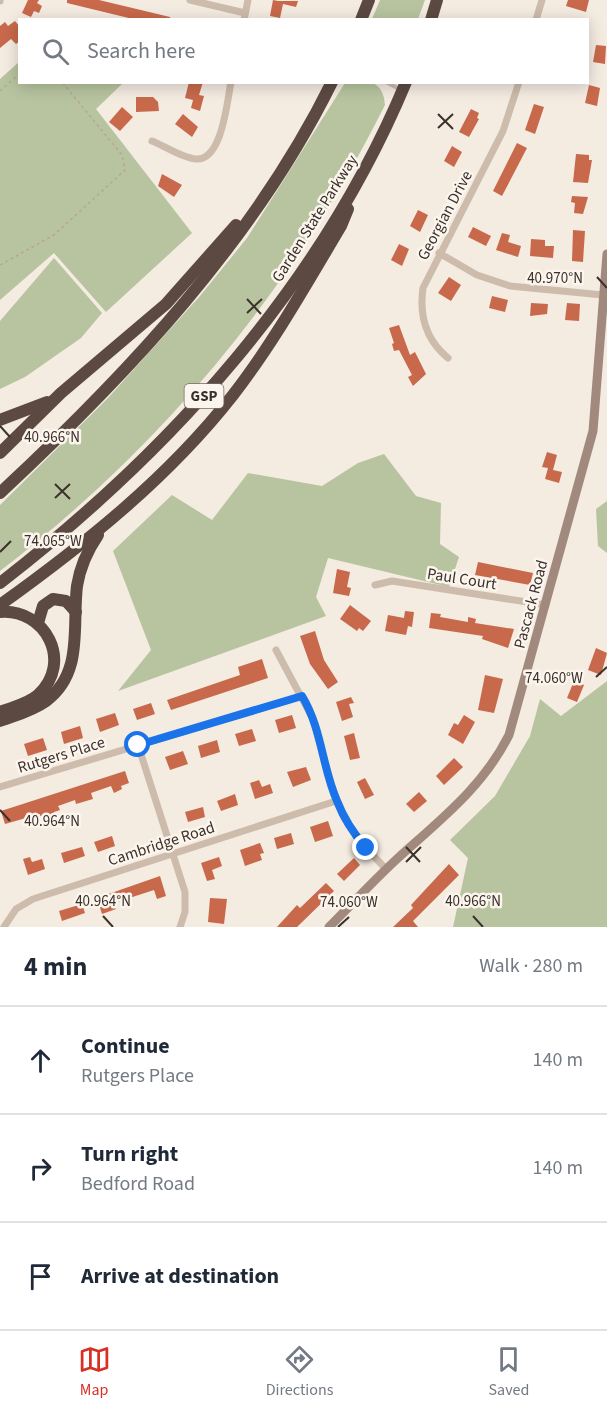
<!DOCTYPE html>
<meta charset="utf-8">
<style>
body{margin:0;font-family:"Source Sans 3",sans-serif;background:#f2f2f3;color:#1f2937}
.stop{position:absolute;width:18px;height:18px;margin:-14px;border:4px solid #1a73e8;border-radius:50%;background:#fff}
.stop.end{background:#1a73e8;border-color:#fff;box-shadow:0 2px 6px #0008}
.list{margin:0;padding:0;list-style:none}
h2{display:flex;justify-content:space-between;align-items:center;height:78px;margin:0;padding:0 24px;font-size:26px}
h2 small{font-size:20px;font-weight:400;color:#747a83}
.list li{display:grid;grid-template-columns:39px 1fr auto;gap:18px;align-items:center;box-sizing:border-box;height:108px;padding:0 24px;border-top:2px solid #e0e1e3}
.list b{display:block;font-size:22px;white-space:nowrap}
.list p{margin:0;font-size:20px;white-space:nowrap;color:#747a83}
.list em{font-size:20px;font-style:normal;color:#747a83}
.icon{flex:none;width:33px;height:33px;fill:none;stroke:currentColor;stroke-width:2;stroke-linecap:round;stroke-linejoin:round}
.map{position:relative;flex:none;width:607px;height:927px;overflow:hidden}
.search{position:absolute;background:#fff;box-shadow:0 3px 15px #0003;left:18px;right:18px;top:18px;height:66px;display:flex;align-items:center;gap:15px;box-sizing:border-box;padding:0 21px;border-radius:0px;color:#747a83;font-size:22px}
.sheet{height:402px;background:#fff}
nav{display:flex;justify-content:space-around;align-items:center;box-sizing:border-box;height:84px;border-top:2px solid #e0e1e3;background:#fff;font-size:16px;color:#747a83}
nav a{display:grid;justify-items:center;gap:3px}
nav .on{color:#d93025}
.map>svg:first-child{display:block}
.green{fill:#b8c4a0}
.building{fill:#c8694b}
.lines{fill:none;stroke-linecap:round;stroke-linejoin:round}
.path{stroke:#b9a596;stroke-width:1.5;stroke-dasharray:3 3;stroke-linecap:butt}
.lane{stroke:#cdbbac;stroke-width:4}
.street{stroke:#cdbbac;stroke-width:7}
.secondary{stroke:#a18a7d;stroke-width:9}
.highway{stroke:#5c4a42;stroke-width:12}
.route{stroke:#1a73e8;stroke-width:8}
.ticks{fill:none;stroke:#3b302b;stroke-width:2}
.labels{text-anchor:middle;stroke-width:5;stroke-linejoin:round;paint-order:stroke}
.shield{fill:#fbf5ee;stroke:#756b66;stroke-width:1.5}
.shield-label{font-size:15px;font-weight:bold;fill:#3b302b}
.street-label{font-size:16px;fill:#3b302b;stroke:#fbf5ee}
.ticks-label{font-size:15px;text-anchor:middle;fill:#3b302b;stroke:#fbf5ee;stroke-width:5;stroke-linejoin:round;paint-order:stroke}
</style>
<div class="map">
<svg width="607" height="927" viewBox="0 0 607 927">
<rect width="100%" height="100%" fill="#f4ebe1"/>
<g class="green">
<path d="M 380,0 L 425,0 L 418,19 L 372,19 Z"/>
<path d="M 19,62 L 20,82 L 123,83 L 96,109 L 192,233 L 106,312 L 54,253 L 0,300 L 0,79 Z"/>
<path d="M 345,83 C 367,80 383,79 385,105 C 293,289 163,446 0,571 L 0,505 L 107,399 L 200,296 L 247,238 Z"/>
<path d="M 54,258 L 102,313 L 81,338 L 25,377 L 0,389 L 0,321 Z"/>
<path d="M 384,454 L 416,496 L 441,503 L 440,544 L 459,557 L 449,587 L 328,558 L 316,597 L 326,616 L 118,691 L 151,650 L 113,551 L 172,495 L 212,520 L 248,473 L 322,486 L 358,463 Z"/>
<path d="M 607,501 L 607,553 L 598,546 L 596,509 Z"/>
<path d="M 607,681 L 607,927 L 453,927 L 468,858 L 450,840 L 495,796 L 530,736 L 540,699 L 561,716 Z"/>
</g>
<g class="building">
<path d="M 28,0 L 39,0 L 37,3 L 42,6 L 39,13 L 34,11 L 31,17 L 22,13 Z"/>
<path d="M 67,0 L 99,0 L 170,17 L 170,20 L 137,20 L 67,3 Z"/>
<path d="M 273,0 L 278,1 L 298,1 L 296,7 L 283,4 L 280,18 L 270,16 Z"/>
<path d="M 568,0 L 589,0 L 586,12 L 566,6 Z"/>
<path d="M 15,21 L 20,27 L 20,41 L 16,44 L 11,39 L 0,48 L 0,26 L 5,22 L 8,26 Z"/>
<path d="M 596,45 L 606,46 L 605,64 L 593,62 Z"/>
<path d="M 189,82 L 203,82 L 199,95 L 204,96 L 200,111 L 191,108 L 193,100 L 185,98 Z"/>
<path d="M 589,85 L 600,88 L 597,106 L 585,103 Z"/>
<path d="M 136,97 L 153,97 L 158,102 L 159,111 L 136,112 Z"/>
<path d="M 534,104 L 544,107 L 535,134 L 525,130 Z"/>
<path d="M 122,107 L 133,117 L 120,131 L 109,122 Z"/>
<path d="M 471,109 L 479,113 L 477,118 L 479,119 L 469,137 L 459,132 Z"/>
<path d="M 183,114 L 198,127 L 192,137 L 175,124 Z"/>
<path d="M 517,143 L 527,148 L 502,196 L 493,191 Z"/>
<path d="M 452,146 L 462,152 L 454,167 L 444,161 Z"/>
<path d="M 576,154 L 589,155 L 589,160 L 592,160 L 588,183 L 573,182 Z"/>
<path d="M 162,174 L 182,185 L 174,197 L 158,186 Z"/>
<path d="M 572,196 L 588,197 L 583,214 L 574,213 L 575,203 L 571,202 Z"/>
<path d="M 418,210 L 428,215 L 420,232 L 410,226 Z"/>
<path d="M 473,227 L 491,236 L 486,246 L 468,237 Z"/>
<path d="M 573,230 L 585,231 L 583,262 L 572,261 Z"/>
<path d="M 502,233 L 510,235 L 508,242 L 521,246 L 518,257 L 496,250 Z"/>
<path d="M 531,239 L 545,240 L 545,246 L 554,246 L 553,258 L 530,256 Z"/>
<path d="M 399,244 L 409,249 L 402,266 L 391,260 Z"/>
<path d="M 449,277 L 461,285 L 451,301 L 438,293 Z"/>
<path d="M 492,296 L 508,300 L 505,312 L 489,308 Z"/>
<path d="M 531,303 L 548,304 L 547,314 L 530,316 Z"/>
<path d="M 567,303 L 580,304 L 579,321 L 565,320 Z"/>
<path d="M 399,325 L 410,355 L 415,352 L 426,374 L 413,386 L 408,377 L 412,375 L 399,350 L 394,351 L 392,344 L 394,343 L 389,328 Z"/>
<path d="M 547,452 L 557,455 L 553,470 L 562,472 L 559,483 L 545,479 L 548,468 L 542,467 Z"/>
<path d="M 478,562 L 533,573 L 530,585 L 475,575 Z"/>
<path d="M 337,569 L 350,572 L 347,587 L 351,588 L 349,596 L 333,593 Z"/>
<path d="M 350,605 L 371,621 L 363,631 L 359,628 L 357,631 L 340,619 Z"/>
<path d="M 405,611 L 414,612 L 412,627 L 408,626 L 406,635 L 385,631 L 388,615 L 404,618 Z"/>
<path d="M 431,613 L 441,614 L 440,617 L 468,622 L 468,617 L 476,619 L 475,623 L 514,629 L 508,648 L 482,639 L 483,636 L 429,628 Z"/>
<path d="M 315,631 L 324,660 L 338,682 L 328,689 L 310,664 L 300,636 Z"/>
<path d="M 596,648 L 607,653 L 601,675 L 588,670 Z"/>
<path d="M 262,659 L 268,678 L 171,710 L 167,700 L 240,675 L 238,667 Z"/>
<path d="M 485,675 L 503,679 L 494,713 L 478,710 Z"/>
<path d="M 574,681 L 584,685 L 577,702 L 567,698 Z"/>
<path d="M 351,697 L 354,703 L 349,704 L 353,717 L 342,721 L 336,702 Z"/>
<path d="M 151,703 L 155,714 L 137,720 L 133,709 Z"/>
<path d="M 115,713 L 119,725 L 100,732 L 96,719 Z"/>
<path d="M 292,715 L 296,728 L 279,733 L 275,720 Z"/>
<path d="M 464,715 L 475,722 L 463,744 L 448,735 L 454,723 L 458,725 Z"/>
<path d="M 80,726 L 83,738 L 64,744 L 61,732 Z"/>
<path d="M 252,729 L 256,741 L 239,746 L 235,734 Z"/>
<path d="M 354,733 L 360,758 L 350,760 L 344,736 Z"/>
<path d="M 43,738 L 47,750 L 28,756 L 24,744 Z"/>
<path d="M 217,740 L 220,752 L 201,758 L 198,746 Z"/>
<path d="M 183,751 L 188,764 L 170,770 L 165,757 Z"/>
<path d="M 454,758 L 463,767 L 444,785 L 436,776 Z"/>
<path d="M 306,767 L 311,780 L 293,787 L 287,772 Z"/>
<path d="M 125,771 L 129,783 L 121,786 L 122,789 L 114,793 L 111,786 L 91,793 L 93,799 L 76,804 L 75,800 L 58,806 L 60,810 L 54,812 L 56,816 L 48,819 L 46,814 L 40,816 L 40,814 L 5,824 L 1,811 Z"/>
<path d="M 365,778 L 374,795 L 365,799 L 357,782 Z"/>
<path d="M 259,780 L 262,787 L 270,784 L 273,793 L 255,799 L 250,783 Z"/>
<path d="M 419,792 L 427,801 L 414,812 L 406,804 Z"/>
<path d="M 235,794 L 238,805 L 221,811 L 217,801 Z"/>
<path d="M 203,807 L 205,817 L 188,822 L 185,812 Z"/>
<path d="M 328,821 L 333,836 L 315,842 L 310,827 Z"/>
<path d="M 291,833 L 294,844 L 277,849 L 274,838 Z"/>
<path d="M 112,836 L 115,846 L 98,852 L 94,842 Z"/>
<path d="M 260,843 L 264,853 L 260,854 L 262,860 L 245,866 L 240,850 Z"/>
<path d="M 82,847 L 85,856 L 64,863 L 61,853 Z"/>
<path d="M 30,857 L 32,862 L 42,859 L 45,869 L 28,875 L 23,859 Z"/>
<path d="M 219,857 L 222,866 L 212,870 L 215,879 L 207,881 L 201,863 Z"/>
<path d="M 354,858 L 360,865 L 344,881 L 337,874 Z"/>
<path d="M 449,864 L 459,875 L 413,921 L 418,927 L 393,927 L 413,908 L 411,905 Z"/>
<path d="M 160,876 L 166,896 L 157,899 L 154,890 L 114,903 L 116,909 L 102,914 L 97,898 Z"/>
<path d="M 326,883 L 334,891 L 297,927 L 277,927 L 297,905 L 300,908 Z"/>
<path d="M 210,898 L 227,899 L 224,924 L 208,922 Z"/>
<path d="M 82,904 L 85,913 L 62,921 L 59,911 Z"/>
</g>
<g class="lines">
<g class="path">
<path d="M 0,91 L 20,73"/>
<path d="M 0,265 L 54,235 L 125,170 L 122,155 L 62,82"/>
</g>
<path class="lane" d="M 386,82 L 399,89"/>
<g class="street">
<path d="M 190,0 L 245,13"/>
<path d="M 0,1 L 0,0"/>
<path d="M 244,20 L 248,0"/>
<path d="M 536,20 L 542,0"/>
<path d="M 152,141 C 165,146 182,158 196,159 C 222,161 227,102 231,82"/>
<path d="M 439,253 L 477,275 L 510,286 L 603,295"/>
<path d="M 448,358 C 426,340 419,316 423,288 L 503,131 L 519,82"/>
<path d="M 375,585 L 392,581 L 546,605"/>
<path d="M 276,650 L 313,719 L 331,784 L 344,818 L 366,848 L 386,869"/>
<path d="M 138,745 L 185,892 L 185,912 L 180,927"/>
<path d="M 0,787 L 302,696"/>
<path d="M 4,927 L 16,909 L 33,899 L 336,801"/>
</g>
<path class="secondary" d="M 329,927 C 352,904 374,880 398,858 C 440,820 483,787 509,735 L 593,431 L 607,254"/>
<g class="highway">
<path d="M 361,20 L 369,0"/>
<path d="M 431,20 L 437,0"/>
<path d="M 0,420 L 47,402"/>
<path d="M 0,453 L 61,393 L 166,304 L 236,225"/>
<path d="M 0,493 C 128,374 254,240 332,82"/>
<path d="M 0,583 C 171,451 322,284 406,82"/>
<path d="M 0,605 C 85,544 168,478 233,395 C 274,342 307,283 341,226 L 348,209"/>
<path d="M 0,612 C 45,608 74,662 38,695 C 28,704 13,707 0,712"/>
<path d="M 38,623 L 43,606 L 53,599 L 66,601 L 76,612"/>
<path d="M 0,721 C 16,715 32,711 46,701 C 84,673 72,626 77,586 C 80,567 87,551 98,535"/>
</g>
</g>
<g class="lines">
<path class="route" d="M 138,745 L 302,696 C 322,729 322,767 337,801 C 344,819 354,834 366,848"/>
</g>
<path class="ticks" d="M 438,114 L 453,129M 438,128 L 453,114M 597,277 L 607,288M 247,299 L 261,314M 247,313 L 262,299M 0,426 L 10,437M 55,484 L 70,499M 55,498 L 70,484M 0,552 L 11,541M 596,677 L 607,667M 0,810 L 10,821M 406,847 L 420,862M 406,862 L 421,847M 103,916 L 113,927M 473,916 L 483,927M 338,927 L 349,917"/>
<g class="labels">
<rect class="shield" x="184.5" y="384" width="39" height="24" rx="4.5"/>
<g class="shield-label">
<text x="204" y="401">GSP</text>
</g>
<g class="street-label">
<text transform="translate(444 215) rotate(-62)" y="6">Georgian Drive</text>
<text transform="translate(314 218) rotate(-58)" y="6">Garden State Parkway</text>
<text transform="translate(462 578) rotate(9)" y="6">Paul Court</text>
<text transform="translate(530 604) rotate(-75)" y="6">Pascack Road</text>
<text transform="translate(61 754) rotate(-17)" y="6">Rutgers Place</text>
<text transform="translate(161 843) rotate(-18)" y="6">Cambridge Road</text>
</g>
</g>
<g class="ticks-label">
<text x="555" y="283">40.970°N</text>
<text x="52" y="442">40.966°N</text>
<text x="53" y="546">74.065°W</text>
<text x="554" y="683">74.060°W</text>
<text x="52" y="826">40.964°N</text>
<text x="103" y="906">40.964°N</text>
<text x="473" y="906">40.966°N</text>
<text x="349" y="907">74.060°W</text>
</g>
</svg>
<div class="stop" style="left:138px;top:745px"></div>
<div class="stop end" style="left:366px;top:848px"></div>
<div class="search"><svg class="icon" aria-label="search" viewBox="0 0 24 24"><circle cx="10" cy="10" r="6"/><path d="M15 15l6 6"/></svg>Search here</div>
</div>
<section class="sheet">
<h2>4 min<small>Walk · 280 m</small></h2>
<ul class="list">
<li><svg class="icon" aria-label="ahead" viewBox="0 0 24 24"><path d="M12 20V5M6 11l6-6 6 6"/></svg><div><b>Continue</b><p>Rutgers Place</p></div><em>140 m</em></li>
<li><svg class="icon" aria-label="right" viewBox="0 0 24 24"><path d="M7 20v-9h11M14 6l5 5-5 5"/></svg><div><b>Turn right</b><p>Bedford Road</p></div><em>140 m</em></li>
<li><svg class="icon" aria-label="arrive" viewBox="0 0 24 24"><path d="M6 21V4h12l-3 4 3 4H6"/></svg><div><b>Arrive at destination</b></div></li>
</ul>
</section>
<nav>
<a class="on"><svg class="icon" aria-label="map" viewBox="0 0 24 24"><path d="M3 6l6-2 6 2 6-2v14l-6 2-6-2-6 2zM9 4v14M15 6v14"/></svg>Map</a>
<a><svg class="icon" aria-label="directions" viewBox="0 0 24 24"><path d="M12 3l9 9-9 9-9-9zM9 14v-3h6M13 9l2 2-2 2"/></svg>Directions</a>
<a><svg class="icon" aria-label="saved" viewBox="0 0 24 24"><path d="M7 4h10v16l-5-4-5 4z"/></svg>Saved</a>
</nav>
